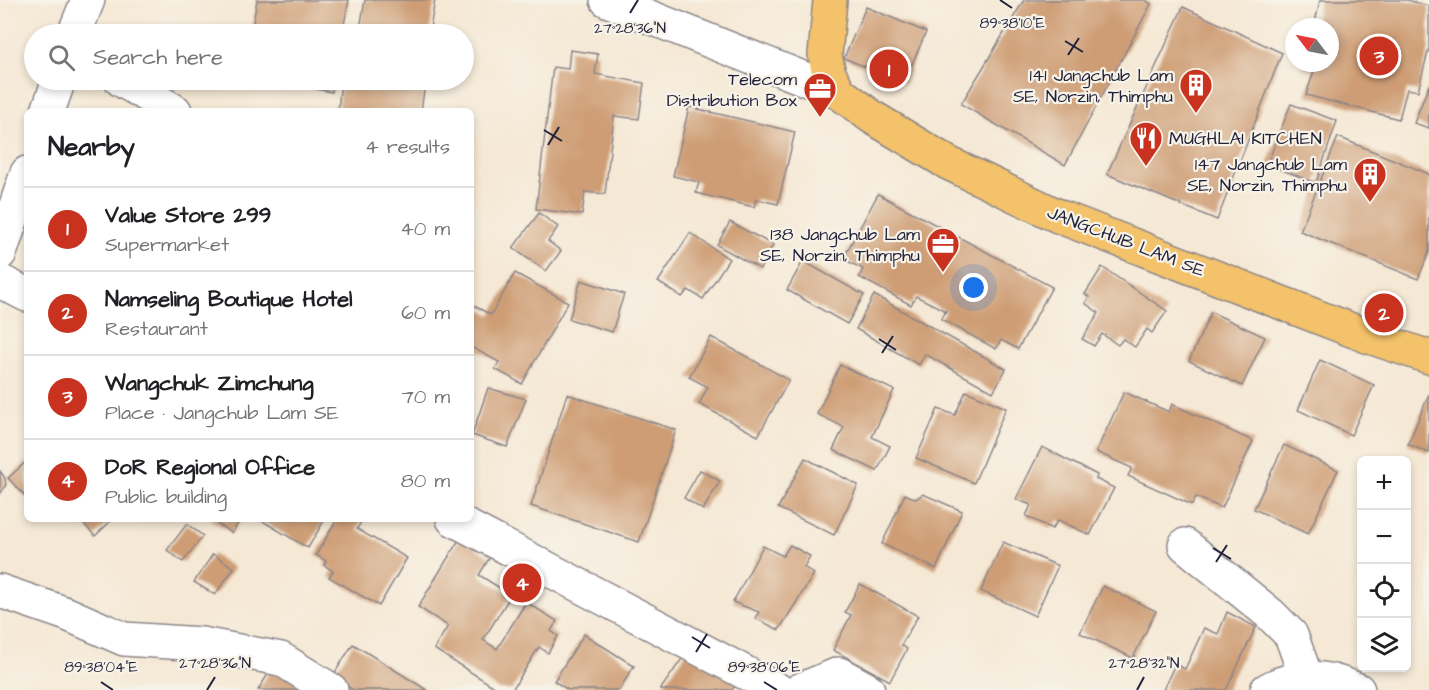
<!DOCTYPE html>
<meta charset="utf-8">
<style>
body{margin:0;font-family:"Architects Daughter",sans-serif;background:#f2f2f2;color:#202124}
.controls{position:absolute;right:18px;bottom:18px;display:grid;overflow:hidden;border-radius:9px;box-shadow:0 3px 9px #0003}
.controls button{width:54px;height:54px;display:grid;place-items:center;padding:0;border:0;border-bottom:2px solid #e0e0e0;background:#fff;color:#202124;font:30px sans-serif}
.compass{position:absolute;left:1285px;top:18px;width:54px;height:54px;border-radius:50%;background:#fff;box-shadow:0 3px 9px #0003;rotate:302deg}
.you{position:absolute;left:974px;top:288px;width:21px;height:21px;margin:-15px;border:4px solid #fff;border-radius:50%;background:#1a73e8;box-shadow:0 0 0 9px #1a73e833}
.badge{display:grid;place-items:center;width:39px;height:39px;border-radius:50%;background:#c8321e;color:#fff;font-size:20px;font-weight:700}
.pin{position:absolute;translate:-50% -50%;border:3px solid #fff;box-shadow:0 2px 6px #0006}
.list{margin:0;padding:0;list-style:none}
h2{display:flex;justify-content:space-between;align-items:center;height:78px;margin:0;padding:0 24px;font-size:26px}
h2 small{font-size:20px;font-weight:400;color:#757577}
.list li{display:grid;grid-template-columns:39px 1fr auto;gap:18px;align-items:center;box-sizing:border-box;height:84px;padding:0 24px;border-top:2px solid #e0e0e0}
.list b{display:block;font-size:22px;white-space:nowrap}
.list p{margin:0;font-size:20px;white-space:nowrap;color:#757577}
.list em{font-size:20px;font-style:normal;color:#757577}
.icon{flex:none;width:33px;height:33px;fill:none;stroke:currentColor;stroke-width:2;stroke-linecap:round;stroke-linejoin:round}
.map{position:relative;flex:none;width:1429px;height:690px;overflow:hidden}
.search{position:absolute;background:#fff;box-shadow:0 3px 9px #0003;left:24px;top:24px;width:450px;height:66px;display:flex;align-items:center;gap:15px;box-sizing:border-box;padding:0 21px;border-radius:33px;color:#757577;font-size:22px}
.panel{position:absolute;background:#fff;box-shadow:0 3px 9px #0003;left:24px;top:108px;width:450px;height:414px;border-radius:9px}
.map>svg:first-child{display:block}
.building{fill:#ce9d75}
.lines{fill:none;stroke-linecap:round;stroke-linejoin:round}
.minor-casing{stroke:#8c8588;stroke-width:36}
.major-casing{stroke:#8c8588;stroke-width:36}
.minor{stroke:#fff;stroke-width:33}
.major{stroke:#f3c26a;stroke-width:33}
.ticks{fill:none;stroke:#22223b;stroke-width:2}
.labels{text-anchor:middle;stroke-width:4.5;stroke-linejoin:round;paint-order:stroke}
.poi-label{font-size:18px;fill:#22223b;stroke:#f7f3e8;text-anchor:end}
.street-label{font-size:18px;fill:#22223b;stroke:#f7f3e8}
.ticks-label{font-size:15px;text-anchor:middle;fill:#22223b;stroke:#f7f3e8;stroke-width:4.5;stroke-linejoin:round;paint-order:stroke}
</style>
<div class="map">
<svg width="1429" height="690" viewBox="0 0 1429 690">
<rect width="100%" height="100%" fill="#f7f3e8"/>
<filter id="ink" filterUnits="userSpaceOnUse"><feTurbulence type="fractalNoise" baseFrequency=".0167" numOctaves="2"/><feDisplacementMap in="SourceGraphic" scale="12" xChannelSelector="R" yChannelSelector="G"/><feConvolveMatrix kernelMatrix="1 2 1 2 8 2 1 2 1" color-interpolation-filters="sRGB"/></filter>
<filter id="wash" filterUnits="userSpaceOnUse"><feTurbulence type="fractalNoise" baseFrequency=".008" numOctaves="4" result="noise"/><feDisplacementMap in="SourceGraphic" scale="24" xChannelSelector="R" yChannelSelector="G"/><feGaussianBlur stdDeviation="1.35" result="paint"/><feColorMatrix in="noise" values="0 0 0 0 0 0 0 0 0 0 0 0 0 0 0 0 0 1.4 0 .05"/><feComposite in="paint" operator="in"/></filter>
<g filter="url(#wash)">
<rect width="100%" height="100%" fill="#f5e8d4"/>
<g id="blocks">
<g class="building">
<path d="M 257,0 L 349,0 L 342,34 L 251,34 Z"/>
<path d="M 365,0 L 435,0 L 429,34 L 359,34 Z"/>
<path d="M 1024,0 L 1145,0 L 1151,4 L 1065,165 L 961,104 Z"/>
<path d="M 1320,0 L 1407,0 L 1429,6 L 1429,48 L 1418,91 L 1407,89 L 1399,119 L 1306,95 L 1314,71 L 1303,68 L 1304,63 L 1330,63 L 1330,27 L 1314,27 Z"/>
<path d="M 866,7 L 926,32 L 904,83 L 844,58 Z"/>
<path d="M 1183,7 L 1282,53 L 1217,220 L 1107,174 Z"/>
<path d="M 570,50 L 598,54 L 595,74 L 644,83 L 639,119 L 614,116 L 605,194 L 585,192 L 582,215 L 536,209 L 553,67 L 568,69 Z"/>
<path d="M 270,80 L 334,80 L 332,92 Z"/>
<path d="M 341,80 L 404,80 L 404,82 L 425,84 L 421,111 L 338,111 Z"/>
<path d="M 1429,85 L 1429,128 L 1414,123 Z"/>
<path d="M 1291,104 L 1337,121 L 1316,183 L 1267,164 Z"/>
<path d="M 689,107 L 795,132 L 778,204 L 756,199 L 754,207 L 696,193 L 699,182 L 673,176 Z"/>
<path d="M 1338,137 L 1429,174 L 1429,252 L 1418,279 L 1300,231 Z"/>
<path d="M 878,194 L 1052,287 L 1018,349 L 1001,340 L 996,349 L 941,319 L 946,311 L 916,296 L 911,305 L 859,277 L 863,269 L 843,259 Z"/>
<path d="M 539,213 L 558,227 L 548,241 L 561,251 L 546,271 L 513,248 Z"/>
<path d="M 730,222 L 773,245 L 760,269 L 717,245 Z"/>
<path d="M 690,233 L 729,259 L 703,299 L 688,290 L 682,297 L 658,282 Z"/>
<path d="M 803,261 L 864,295 L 847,324 L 787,290 Z"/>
<path d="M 1102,267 L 1167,311 L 1152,333 L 1147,329 L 1135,347 L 1123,339 L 1118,345 L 1102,334 L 1094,346 L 1082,339 L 1099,313 L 1085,303 L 1089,297 L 1085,294 Z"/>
<path d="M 515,273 L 568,302 L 522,384 L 495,369 L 499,362 L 471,347 L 471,304 L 491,315 Z"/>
<path d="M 581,280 L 624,294 L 612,332 L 569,319 Z"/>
<path d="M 874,295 L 1006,369 L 993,392 L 925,354 L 919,365 L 856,329 Z"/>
<path d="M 1211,312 L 1265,337 L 1242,386 L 1189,361 Z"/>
<path d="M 711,337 L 789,380 L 758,436 L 699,404 L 708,387 L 689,377 Z"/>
<path d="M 1320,360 L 1374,385 L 1351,435 L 1298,410 Z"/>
<path d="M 840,365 L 894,390 L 872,437 L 890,446 L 877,471 L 833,450 L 844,427 L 817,414 Z"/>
<path d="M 488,388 L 526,399 L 507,447 L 472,435 Z"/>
<path d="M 966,391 L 1006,408 L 974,483 L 916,458 L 938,409 L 955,415 Z"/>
<path d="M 1124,392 L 1169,412 L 1172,404 L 1253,441 L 1222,508 L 1196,497 L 1192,505 L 1128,476 L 1132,468 L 1096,452 Z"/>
<path d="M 567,394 L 676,430 L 639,542 L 531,506 Z"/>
<path d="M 1429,394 L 1429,453 L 1408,444 Z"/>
<path d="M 1284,445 L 1338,470 L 1308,534 L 1254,509 Z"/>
<path d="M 1042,447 L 1097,475 L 1096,479 L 1114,488 L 1090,535 L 1058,520 L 1052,529 L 1026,516 L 1031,505 L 1016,499 Z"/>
<path d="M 805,458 L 858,485 L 834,535 L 778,508 Z"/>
<path d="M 27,461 L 27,498 L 8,478 Z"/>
<path d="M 700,470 L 720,481 L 703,510 L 684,498 Z"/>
<path d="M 0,471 L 5,478 L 6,485 L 0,494 Z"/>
<path d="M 905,494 L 916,499 L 923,494 L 962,511 L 936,569 L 882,544 Z"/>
<path d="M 79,519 L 113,519 L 95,536 Z"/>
<path d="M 209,519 L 241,519 L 232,533 Z"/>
<path d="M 259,519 L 325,519 L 308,548 Z"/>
<path d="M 337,519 L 355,519 L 361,522 L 357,529 L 407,558 L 379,606 L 329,577 L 333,571 L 324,565 L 326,561 L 316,555 Z"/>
<path d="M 187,524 L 203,536 L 183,562 L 167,550 Z"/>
<path d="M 460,538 L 490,557 L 479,575 L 511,595 L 483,640 L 497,649 L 526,602 L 557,621 L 551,631 L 558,636 L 548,653 L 539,647 L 512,690 L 499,690 L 434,649 L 448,626 L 418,607 Z"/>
<path d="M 1003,542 L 1058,566 L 1035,616 L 981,591 Z"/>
<path d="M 790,545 L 810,556 L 804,567 L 814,574 L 779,630 L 755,618 L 759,612 L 733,602 L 763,546 L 783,556 Z"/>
<path d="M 213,554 L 234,568 L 215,595 L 194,582 Z"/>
<path d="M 860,584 L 918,616 L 901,645 L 907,649 L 890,681 L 833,650 L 851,615 L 845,612 Z"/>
<path d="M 1103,586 L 1156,611 L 1133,658 L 1080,633 Z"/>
<path d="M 1227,612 L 1256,627 L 1226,690 L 1163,690 L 1175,664 L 1185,669 L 1204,628 L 1218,634 Z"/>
<path d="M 584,634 L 634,666 L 619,690 L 568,690 L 554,681 Z"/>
<path d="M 353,644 L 427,690 L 353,690 L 332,677 Z"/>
<path d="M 691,646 L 739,680 L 732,690 L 660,690 Z"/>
<path d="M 275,663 L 319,690 L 258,690 Z"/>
</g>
</g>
</g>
<g filter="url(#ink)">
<use href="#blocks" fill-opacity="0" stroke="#8c8588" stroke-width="1.5"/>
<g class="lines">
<defs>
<g id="minor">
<path d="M 607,0 L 840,93"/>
<path d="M 74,34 L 88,0"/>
<path d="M 121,80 L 175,111"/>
<path d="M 48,111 L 59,80"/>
<path d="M 0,253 L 27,173"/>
<path d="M 0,281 L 27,295"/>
<path d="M 453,519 L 778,690"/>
<path d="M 1185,545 L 1270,614 L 1291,635 L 1306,677"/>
<path d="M 0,591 L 67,614 L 124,639 L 201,644 L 281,659 L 331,690"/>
<path d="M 800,690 L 839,674 L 868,690"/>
<path d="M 1267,690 C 1298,672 1327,676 1358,690"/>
</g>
<path id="major" d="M 830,0 L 825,55 L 829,74 L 840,93 L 872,117 L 948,163 L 1058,216 L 1367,336 L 1429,357"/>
</defs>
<use href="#minor" class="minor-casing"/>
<use href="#major" class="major-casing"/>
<use href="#minor" class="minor"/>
<use href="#major" class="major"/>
</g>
</g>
<path class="ticks" d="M 1000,0 L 1012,8M 630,13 L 638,0M 1065,41 L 1083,52M 1068,55 L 1079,38M 544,130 L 562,141M 548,145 L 559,127M 879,339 L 896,350M 882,353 L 893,336M 1213,548 L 1231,559M 1216,562 L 1227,545M 692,637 L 710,648M 696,652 L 707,634M 101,682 L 113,690M 764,682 L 777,690M 207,690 L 215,677M 1137,690 L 1144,677"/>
<defs>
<symbol id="building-pin" viewBox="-11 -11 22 30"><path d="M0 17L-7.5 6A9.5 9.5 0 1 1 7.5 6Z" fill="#c8321e" stroke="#f7f3e8"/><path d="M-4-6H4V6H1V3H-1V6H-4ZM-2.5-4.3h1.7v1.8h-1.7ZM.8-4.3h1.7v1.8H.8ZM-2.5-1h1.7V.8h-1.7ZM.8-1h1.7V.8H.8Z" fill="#fff"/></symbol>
<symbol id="office-pin" viewBox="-11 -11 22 30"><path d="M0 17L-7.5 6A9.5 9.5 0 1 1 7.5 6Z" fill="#c8321e" stroke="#f7f3e8"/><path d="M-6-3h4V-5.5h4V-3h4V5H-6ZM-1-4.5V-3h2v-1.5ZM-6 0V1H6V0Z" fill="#fff"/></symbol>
<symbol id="restaurant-pin" viewBox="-11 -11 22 30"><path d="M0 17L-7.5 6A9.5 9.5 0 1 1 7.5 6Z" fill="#c8321e" stroke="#f7f3e8"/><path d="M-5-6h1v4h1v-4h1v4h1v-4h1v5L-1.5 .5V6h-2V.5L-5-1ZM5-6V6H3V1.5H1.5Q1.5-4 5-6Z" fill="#fff"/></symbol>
</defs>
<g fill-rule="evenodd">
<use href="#building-pin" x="1177" y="66" width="38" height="52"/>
<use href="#office-pin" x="801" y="70" width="38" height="52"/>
<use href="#restaurant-pin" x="1127" y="119" width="38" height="52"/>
<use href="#building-pin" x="1351" y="155" width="38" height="52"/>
<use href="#office-pin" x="924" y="225" width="38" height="52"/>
</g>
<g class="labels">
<g class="poi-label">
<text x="1173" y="81">141 Jangchub Lam<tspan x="1173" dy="21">SE, Norzin, Thimphu</tspan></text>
<text x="797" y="85">Telecom<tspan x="797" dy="21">Distribution Box</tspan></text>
<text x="1169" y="144" text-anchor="start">MUGHLAI KITCHEN</text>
<text x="1347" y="170">147 Jangchub Lam<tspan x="1347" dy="21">SE, Norzin, Thimphu</tspan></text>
<text x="920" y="240">138 Jangchub Lam<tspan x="920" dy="21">SE, Norzin, Thimphu</tspan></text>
</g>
<g class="street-label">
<text transform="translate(1126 241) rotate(21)" y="6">JANGCHUB LAM SE</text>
</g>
</g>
<g class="ticks-label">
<text x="1012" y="28">89°38'10"E</text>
<text x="630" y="33">27°28'36"N</text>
<text x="215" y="668">27°28'36"N</text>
<text x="1144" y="668">27°28'32"N</text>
<text x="101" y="672">89°38'04"E</text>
<text x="764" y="672">89°38'06"E</text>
</g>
</svg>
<div class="controls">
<button>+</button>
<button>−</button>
<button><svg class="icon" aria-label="locate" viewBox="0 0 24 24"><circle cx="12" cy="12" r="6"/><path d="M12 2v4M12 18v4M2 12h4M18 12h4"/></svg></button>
<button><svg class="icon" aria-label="layers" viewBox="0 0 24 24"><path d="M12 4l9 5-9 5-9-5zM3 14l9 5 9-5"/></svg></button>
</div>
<svg class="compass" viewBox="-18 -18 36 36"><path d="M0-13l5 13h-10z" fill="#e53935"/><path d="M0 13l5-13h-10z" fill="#757577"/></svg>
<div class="you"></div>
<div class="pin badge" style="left:889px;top:69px">1</div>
<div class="pin badge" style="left:1384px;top:313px">2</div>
<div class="pin badge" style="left:1379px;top:56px">3</div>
<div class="pin badge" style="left:522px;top:583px">4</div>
<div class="search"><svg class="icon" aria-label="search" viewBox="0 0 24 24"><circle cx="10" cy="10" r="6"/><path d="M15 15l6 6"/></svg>Search here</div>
<section class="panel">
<h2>Nearby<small>4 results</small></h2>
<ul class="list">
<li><span class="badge">1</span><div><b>Value Store 299</b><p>Supermarket</p></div><em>40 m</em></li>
<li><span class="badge">2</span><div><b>Namseling Boutique Hotel</b><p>Restaurant</p></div><em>60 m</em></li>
<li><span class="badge">3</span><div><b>Wangchuk Zimchung</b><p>Place · Jangchub Lam SE</p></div><em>70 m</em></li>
<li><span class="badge">4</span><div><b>DoR Regional Office</b><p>Public building</p></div><em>80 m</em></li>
</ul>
</section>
</div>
